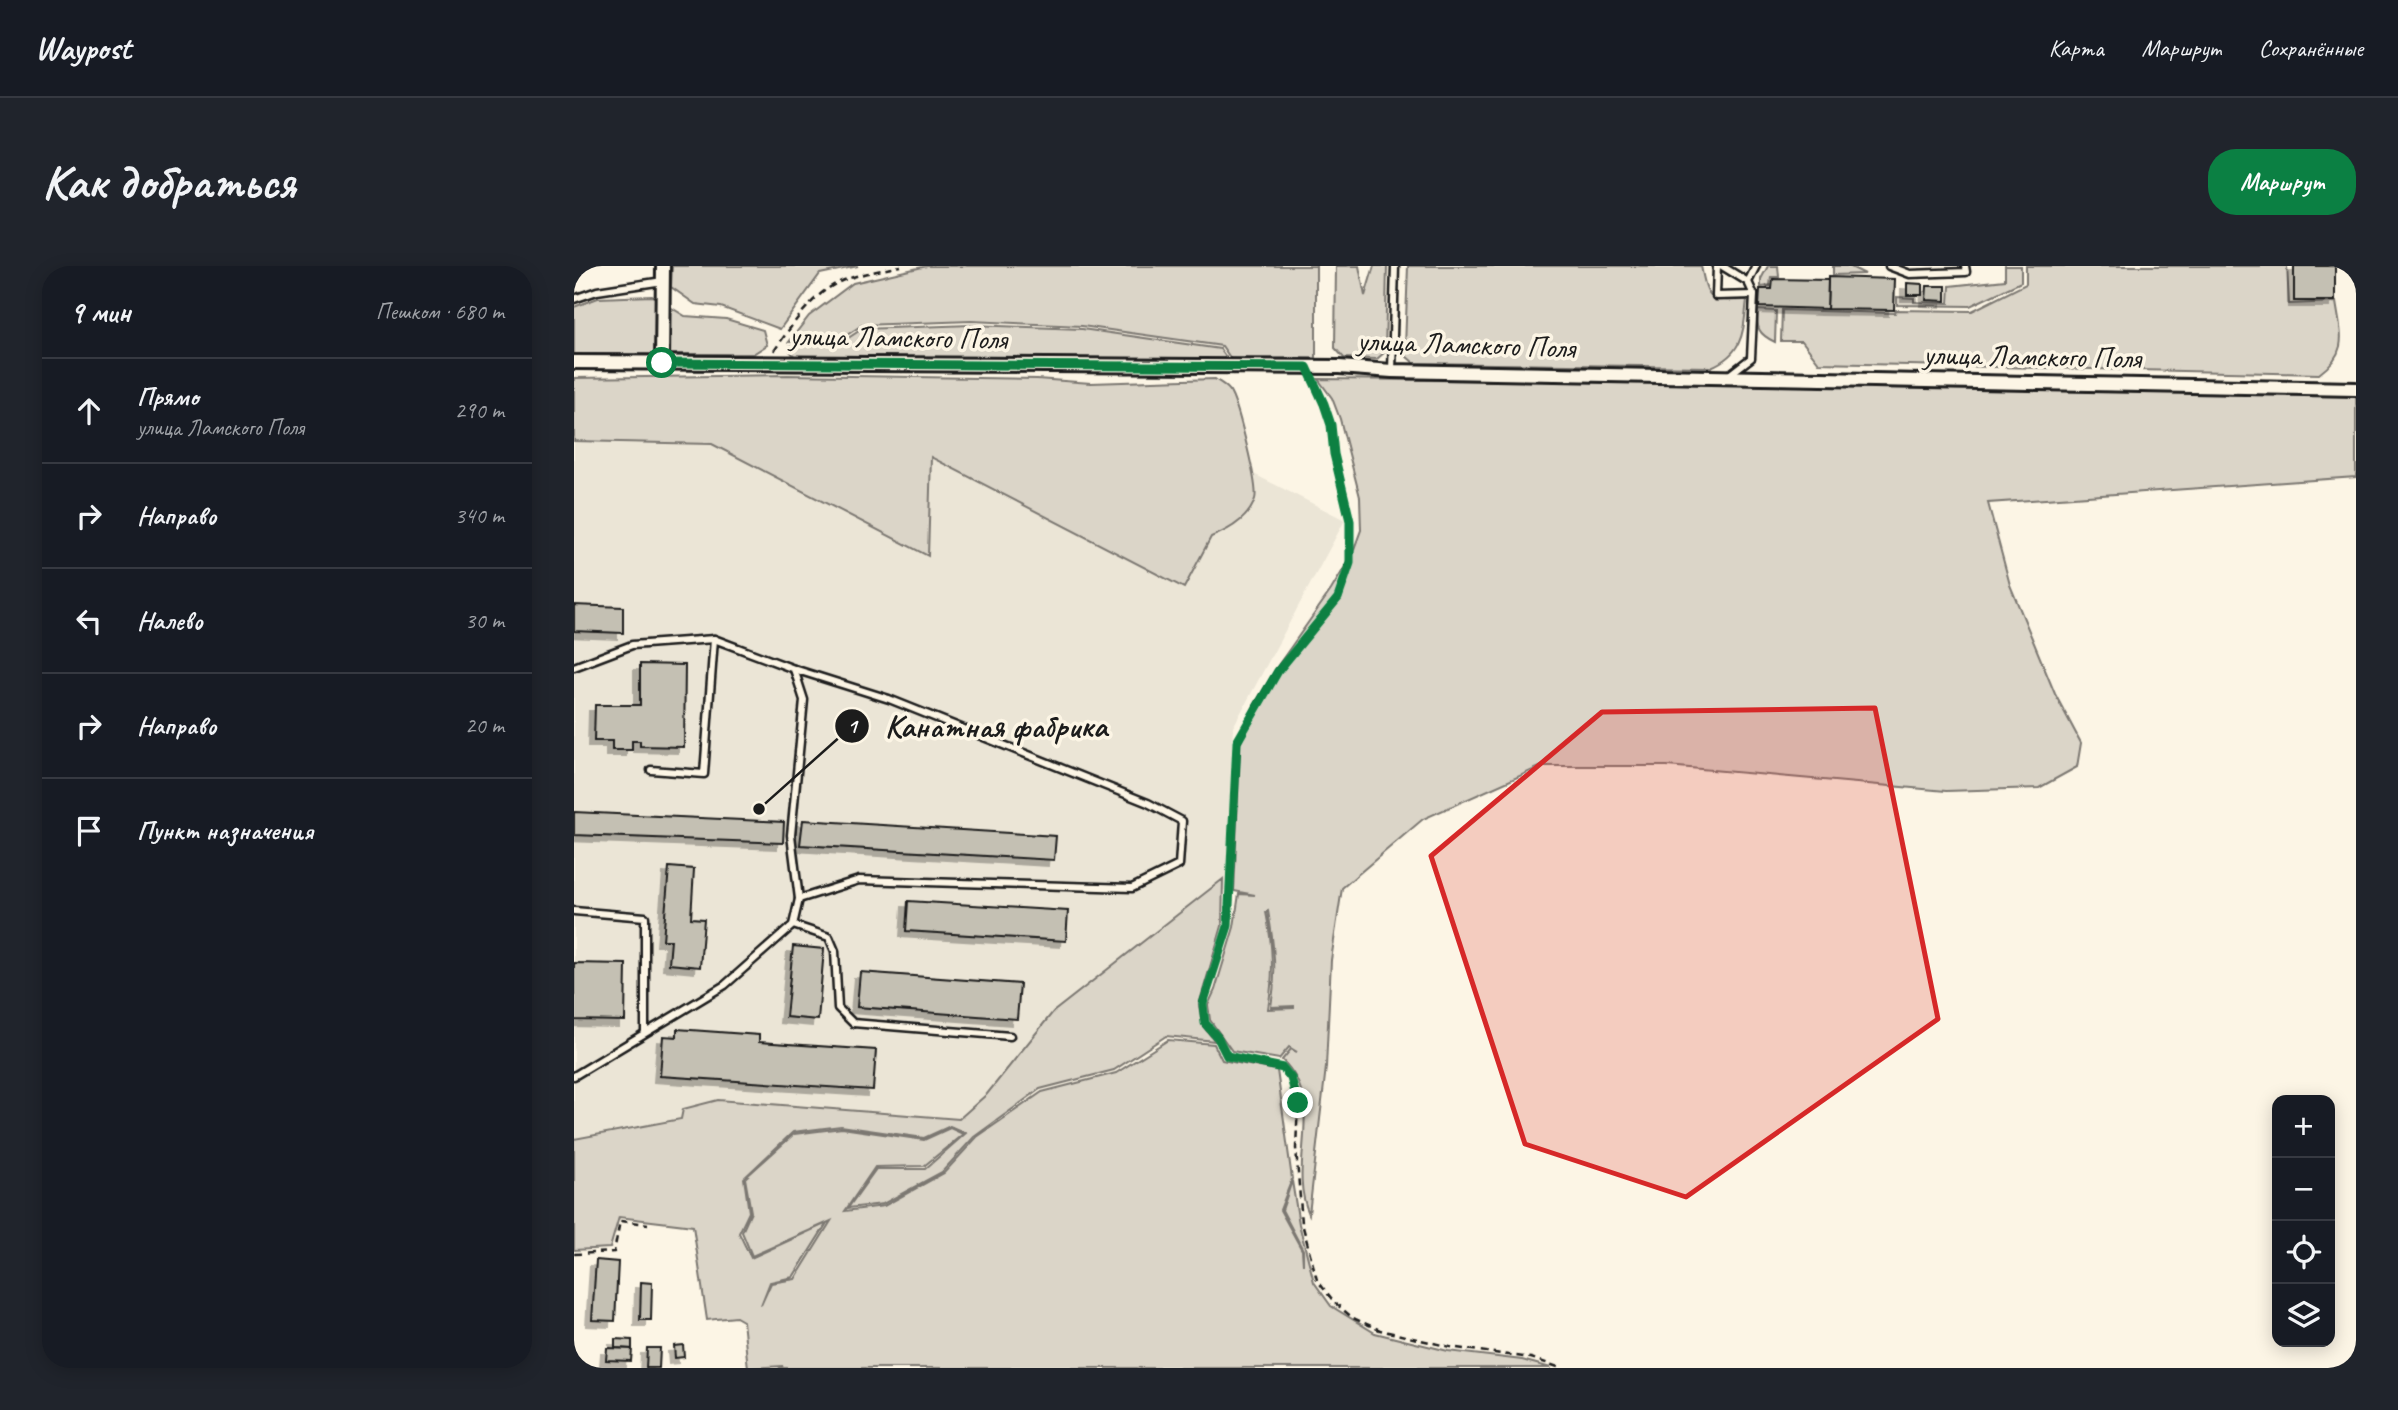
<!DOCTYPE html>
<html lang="ru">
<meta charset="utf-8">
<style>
body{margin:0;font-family:Caveat,sans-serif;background:#20242c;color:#f1f3f6}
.controls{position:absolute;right:21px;bottom:21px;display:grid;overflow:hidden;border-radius:14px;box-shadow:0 4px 18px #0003}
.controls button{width:63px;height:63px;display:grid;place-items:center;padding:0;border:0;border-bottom:2px solid #363941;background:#171b24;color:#f1f3f6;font:35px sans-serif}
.stop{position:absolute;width:21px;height:21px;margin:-16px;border:5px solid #0b8043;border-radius:50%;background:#fff}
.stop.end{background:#0b8043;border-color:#fff;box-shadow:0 2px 7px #0008}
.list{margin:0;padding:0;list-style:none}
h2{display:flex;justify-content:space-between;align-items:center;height:91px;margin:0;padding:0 28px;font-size:30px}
h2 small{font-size:23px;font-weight:400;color:#9ea1a6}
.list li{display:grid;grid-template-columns:46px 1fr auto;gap:21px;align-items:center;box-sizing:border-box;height:105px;padding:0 28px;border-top:2px solid #363941}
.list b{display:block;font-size:26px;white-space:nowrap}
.list p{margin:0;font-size:23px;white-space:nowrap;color:#9ea1a6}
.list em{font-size:23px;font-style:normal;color:#9ea1a6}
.icon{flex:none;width:38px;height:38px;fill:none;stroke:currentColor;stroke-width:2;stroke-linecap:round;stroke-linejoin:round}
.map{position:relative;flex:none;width:1782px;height:1102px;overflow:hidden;border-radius:28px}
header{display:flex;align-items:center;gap:42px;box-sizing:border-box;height:98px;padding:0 35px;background:#171b24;border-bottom:2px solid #363941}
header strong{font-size:33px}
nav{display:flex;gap:38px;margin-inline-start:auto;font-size:24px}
.intro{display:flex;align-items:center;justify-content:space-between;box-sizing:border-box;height:168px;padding:0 42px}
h1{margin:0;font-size:49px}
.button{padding:18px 32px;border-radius:28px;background:#0b8043;color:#fff;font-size:24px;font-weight:700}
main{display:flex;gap:42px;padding:0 42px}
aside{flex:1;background:#171b24;border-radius:28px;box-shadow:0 4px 18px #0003}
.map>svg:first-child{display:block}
.built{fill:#ebe5d6}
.green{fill:#dbd5c8;stroke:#7c7872;stroke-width:2;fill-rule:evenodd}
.building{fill:#c4c0b3;stroke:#1c1c1c;stroke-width:2;filter:url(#shadow)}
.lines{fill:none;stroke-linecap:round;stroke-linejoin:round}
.lane-casing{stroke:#1c1c1c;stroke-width:11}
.street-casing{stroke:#1c1c1c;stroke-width:18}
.path{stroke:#1c1c1c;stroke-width:2.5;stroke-dasharray:7 5;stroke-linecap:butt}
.lane{stroke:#fcf5e5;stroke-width:6}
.street{stroke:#fcf5e5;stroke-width:12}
.route{stroke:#0b8043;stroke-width:9}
.marked{fill:#d62828;fill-opacity:0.2;stroke:#d62828;stroke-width:5;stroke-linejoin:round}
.labels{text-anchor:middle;stroke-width:7;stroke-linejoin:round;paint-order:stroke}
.street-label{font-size:30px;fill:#1c1c1c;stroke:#fcf5e5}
.leader{fill:none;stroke:#1c1c1c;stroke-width:2.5}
.callout-dot{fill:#1c1c1c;stroke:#fcf5e5;stroke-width:2.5}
.mark-label{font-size:21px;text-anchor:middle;font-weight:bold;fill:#fff}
.callout-label{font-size:32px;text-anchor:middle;font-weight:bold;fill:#1c1c1c;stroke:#fcf5e5;stroke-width:7;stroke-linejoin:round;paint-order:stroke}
</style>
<header>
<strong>Waypost</strong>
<nav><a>Карта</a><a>Маршрут</a><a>Сохранённые</a></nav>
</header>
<div class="intro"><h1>Как добраться</h1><a class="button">Маршрут</a></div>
<main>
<aside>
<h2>9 мин<small>Пешком · 680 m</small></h2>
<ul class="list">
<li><svg class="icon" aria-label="ahead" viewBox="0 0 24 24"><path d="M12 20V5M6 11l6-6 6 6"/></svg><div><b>Прямо</b><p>улица Ламского Поля</p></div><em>290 m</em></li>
<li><svg class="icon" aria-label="right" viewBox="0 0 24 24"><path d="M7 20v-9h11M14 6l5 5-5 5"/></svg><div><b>Направо</b></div><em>340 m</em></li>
<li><svg class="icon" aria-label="left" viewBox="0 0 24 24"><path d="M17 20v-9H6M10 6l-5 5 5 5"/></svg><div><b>Налево</b></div><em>30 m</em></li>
<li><svg class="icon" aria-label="right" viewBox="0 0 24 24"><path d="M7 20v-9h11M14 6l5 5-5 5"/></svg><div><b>Направо</b></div><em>20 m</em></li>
<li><svg class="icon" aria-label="arrive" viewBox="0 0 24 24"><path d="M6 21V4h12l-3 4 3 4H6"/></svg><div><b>Пункт назначения</b></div></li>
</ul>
</aside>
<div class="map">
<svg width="1782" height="1102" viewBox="0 0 1782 1102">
<defs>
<filter id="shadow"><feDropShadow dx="-6" dy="6" stdDeviation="0" flood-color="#0004"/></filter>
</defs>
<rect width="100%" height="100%" fill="#fcf5e5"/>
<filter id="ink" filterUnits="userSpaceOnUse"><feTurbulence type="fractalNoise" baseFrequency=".0143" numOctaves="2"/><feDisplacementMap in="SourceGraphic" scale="14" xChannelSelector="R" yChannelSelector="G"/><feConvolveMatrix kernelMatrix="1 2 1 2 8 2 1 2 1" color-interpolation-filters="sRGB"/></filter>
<g filter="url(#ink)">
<path class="built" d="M 0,170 L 353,184 L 674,205 L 771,254 L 659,461 L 652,623 L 504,739 L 388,859 L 141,846 L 0,884 Z"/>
<g class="green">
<path d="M 98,0 L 284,0 L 246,8 L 206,63 L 147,41 L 121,38 L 97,21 Z"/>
<path d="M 353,0 L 742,0 L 742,92 L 657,93 L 648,80 L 508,60 L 397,55 L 288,59 L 264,75 L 215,76 L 235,50 L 279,17 Z"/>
<path d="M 762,0 L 785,0 L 791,30 L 800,0 L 813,0 L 811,86 L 803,93 L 770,92 L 761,82 Z"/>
<path d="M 834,0 L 1127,0 C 1134,36 1136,35 1173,34 C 1169,66 1170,87 1137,101 L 840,97 L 832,90 L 831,81 Z"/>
<path d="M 1194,0 L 1204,0 L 1205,11 L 1197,11 L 1196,20 L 1187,21 L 1187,13 Z"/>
<path d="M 1259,0 L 1275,0 L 1291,8 L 1259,9 Z"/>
<path d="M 1431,0 L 1447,0 L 1447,16 L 1396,40 L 1323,39 L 1323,31 L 1340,32 L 1340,36 L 1375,37 L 1376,20 L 1431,14 Z"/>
<path d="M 1452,0 L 1713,0 L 1715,38 L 1762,36 C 1767,69 1775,86 1745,108 L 1245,97 L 1228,75 L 1207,75 L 1208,44 L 1321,47 L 1322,44 L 1398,45 L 1452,18 Z"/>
<path d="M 78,30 L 111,50 L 152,53 L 189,64 L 193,79 L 179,88 L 0,88 L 0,41 L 24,32 Z"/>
<path d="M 1184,44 L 1202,45 L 1201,76 C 1184,68 1182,62 1184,44 Z"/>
<path d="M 397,59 L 508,63 L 646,83 L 654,94 L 221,91 L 216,85 L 216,80 L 265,78 L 288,63 Z"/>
<path d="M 214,109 L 463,113 L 517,117 L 641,113 C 646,117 655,121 657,127 C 664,140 685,222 681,233 C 675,253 655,264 637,271 L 610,322 L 357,191 L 354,290 L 138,178 L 0,175 L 0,112 Z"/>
<path d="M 744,113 L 1172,117 L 1782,130 L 1782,211 L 1414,237 L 1436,319 L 1481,428 L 1507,477 L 1503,501 L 1465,522 L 1372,525 L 1093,500 L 968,500 L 849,553 L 768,622 L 757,694 L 752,801 L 735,948 C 712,897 754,838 708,794 L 717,783 L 723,786 L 715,781 L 705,793 L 658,785 L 636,754 L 634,739 L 641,724 L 660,661 L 665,628 L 681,629 L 660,625 L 666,478 L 680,440 L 705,398 L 757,324 L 777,291 L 787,264 L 786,231 L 766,153 L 758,132 ZM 694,645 C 700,679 703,707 697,741 L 720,740 L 720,742 L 694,743 C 700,708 699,681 692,646 Z"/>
<path d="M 649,613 L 648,660 L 625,739 L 629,760 L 641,775 L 592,770 L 540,804 L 466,823 L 400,871 L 368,906 L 309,938 L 274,942 L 302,903 L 351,903 L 392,867 L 376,860 L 350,872 L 267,860 L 219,866 L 170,912 L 175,946 L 165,967 L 177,992 L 253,957 L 219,1011 L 196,1016 L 187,1039 L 197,1017 L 221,1013 L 257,955 L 178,990 L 168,966 L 177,946 L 171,912 L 220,868 L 268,862 L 350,874 L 376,862 L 389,868 L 350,900 L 301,901 L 271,945 L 310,940 L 370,907 L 403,871 L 468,826 L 542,807 L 594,774 L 640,778 L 648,794 L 703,804 L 718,913 L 706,944 L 728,984 L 729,999 L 729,984 L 708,944 L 718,915 L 725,958 L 740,1016 L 757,1040 L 801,1067 L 874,1085 L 948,1094 L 977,1102 L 205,1102 L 209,1100 L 174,1102 L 169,1055 L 162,1051 L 133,1054 L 119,960 L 45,951 L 36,982 L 0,984 L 0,873 L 107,853 L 109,843 L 144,834 L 385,853 L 413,828 L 479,746 Z"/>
</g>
<g class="building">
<rect x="1720" y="0" width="41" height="35"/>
<path d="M 1254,11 L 1321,13 L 1320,44 L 1253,43 Z"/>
<path d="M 1199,13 L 1254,14 L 1253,43 L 1185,41 L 1186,23 L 1198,23 Z"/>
<path d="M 1333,17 L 1348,18 L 1348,29 L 1333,29 Z"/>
<path d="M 1353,20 L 1372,20 L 1372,35 L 1352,34 Z"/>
<path d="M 0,339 L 49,341 L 49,367 L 0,365 Z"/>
<path d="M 66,398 L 111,399 L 110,481 L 66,480 L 66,475 L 58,475 L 58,484 L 38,484 L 38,475 L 20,475 L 21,439 L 66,439 Z"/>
<path d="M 0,546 L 210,556 L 209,577 L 0,569 Z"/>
<path d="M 229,554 L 482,570 L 480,594 L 226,579 Z"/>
<path d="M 95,601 L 120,603 L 117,652 L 130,653 L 126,701 L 95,698 L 97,674 L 89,674 Z"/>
<path d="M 334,635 L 494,645 L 492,675 L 332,665 Z"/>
<path d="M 219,680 L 250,683 L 244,754 L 212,751 Z"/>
<path d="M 0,697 L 52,698 L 51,755 L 0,754 Z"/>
<path d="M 286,706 L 446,718 L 443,753 L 283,741 Z"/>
<path d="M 103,763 L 185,769 L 185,776 L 302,784 L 299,824 L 86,810 L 89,770 L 103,771 Z"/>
<path d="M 22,994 L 44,996 L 41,1055 L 18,1054 Z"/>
<path d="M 67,1016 L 78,1017 L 77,1054 L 66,1054 Z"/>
<path d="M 41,1073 L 58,1074 L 58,1083 L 41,1082 Z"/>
<path d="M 109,1079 L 110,1091 L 101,1092 L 100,1080 Z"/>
<path d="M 33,1082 L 58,1083 L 57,1095 L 32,1094 Z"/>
<path d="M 73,1082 L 86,1082 L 85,1102 L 72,1102 Z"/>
</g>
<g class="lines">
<defs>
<g id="lane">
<path d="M 1143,0 L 1142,30 L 1180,29"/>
<path d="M 1148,0 L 1174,16"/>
<path d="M 1315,0 L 1336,8 L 1392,6 L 1391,0"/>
<path d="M 0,33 L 23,25 L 89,15"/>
<path d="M 818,105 L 821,0"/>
<path d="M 1155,109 L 1177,92 L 1180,29 L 1174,16 L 1182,0"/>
<path d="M 0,401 L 58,379 L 140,373 L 220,403 L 315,433 L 574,537 L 608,555 L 605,599 L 558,622 L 285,614 L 225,633"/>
<path d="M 77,504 L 130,508 L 140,373"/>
<path d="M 0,645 L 71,651 L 71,766"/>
<path d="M 219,659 L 255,671 L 261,685 L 264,742 L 279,757 L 436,770"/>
<path d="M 0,810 L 151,719 L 219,659 L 225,633 L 217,569 L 230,434 L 220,403"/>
</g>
<g id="street">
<path d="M 0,96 L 765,101 L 818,105 L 1782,123"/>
<path d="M 88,97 L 89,0"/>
</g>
</defs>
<use href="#lane" class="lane-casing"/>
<use href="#street" class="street-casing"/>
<g class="path">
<path d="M 200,85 C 219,58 240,24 273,13 C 290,7 309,4 327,0"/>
<path d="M 738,114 L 757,159 L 760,188 L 776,255 L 776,297 L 764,332 L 704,405 L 663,476 L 654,660 L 629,738 L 631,757 L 644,773 L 653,790 L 709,802 L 717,812 L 724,837 L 722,882 L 728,957 L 743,1014 L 761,1037 L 779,1052 L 806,1064 L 876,1081 L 957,1092 L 987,1102"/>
<path d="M 0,988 L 40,986 L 46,955 L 74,958"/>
</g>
<use href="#lane" class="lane"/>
<use href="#street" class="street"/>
</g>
</g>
<g class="lines" filter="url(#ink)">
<path class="route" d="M 88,97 L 733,101 L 750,138 L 757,159 L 760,188 L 776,255 L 776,297 L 764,332 L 704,405 L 663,476 L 654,660 L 629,738 L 631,757 L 644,772 L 653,790 L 709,802 L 717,812 L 724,837"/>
</g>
<path class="marked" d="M 1301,442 L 1364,753 L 1112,931 L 951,878 L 857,590 L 1028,446 Z"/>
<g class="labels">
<g class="street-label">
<text transform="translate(324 71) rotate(1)" y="10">улица Ламского Поля</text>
<text transform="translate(892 78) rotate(2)" y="10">улица Ламского Поля</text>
<text transform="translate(1458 90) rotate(1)" y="10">улица Ламского Поля</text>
</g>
</g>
<path class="leader" d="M185 543L278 460"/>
<g class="callout-dot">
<circle cx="185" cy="543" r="7"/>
<circle cx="278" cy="460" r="18"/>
</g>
<g class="mark-label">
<text x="278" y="467">1</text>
</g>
<g class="callout-label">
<text x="422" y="471">Канатная фабрика</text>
</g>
</svg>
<div class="controls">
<button>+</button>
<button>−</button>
<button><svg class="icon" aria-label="locate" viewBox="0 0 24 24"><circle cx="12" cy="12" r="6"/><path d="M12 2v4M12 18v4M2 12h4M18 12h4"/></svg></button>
<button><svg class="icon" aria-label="layers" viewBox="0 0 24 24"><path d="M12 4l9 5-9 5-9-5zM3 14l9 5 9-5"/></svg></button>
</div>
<div class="stop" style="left:88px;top:97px"></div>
<div class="stop end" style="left:724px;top:837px"></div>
</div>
</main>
